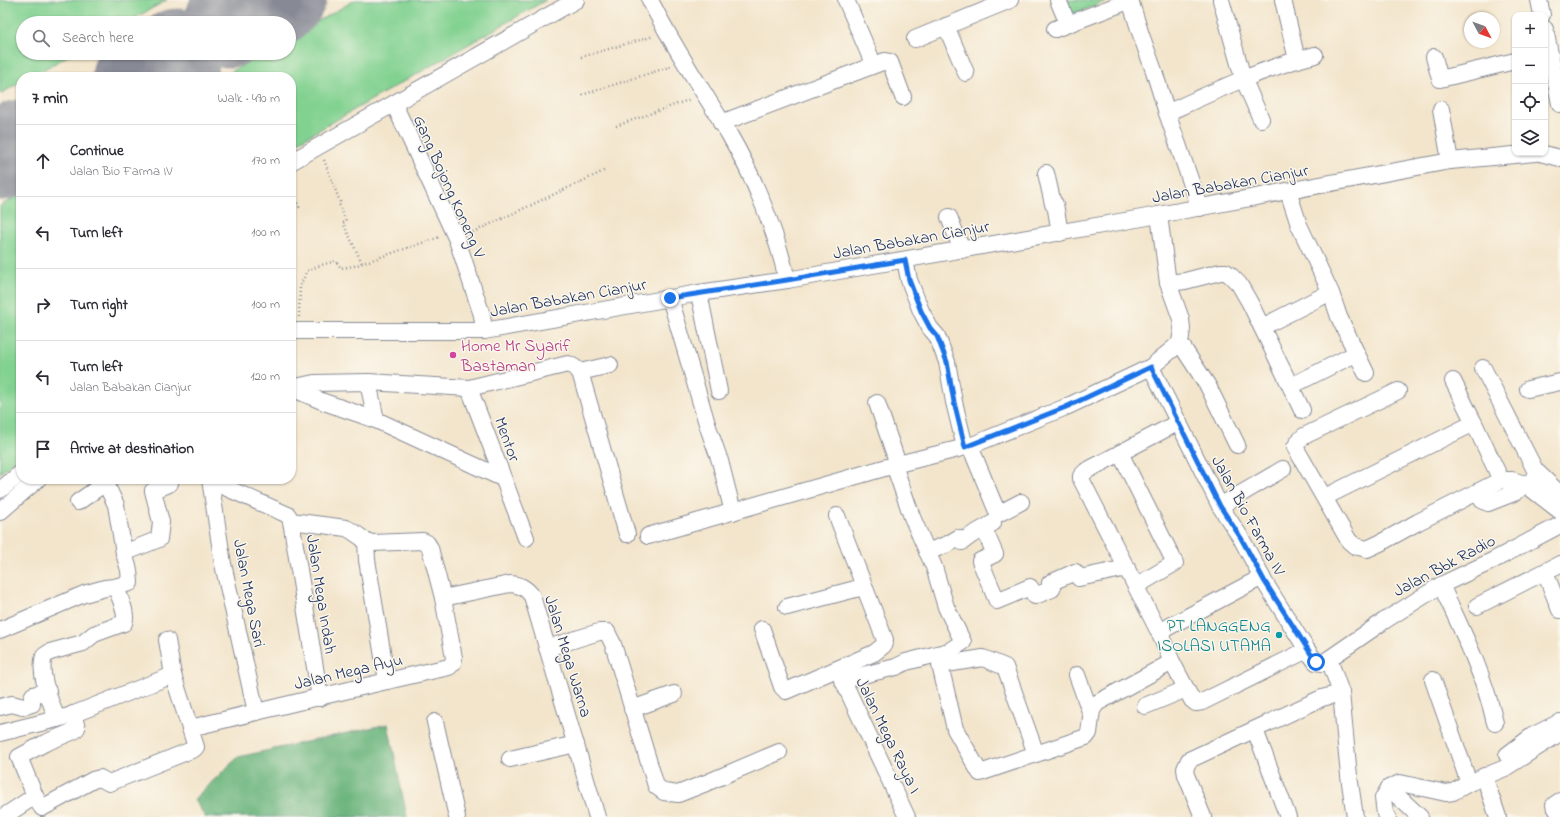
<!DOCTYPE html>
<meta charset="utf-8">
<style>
body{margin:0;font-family:"Indie Flower",sans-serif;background:#f7f7f7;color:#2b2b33}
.controls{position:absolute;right:12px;top:12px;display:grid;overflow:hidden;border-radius:8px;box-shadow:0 1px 3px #0004}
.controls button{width:36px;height:36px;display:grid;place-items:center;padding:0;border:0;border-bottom:1px solid #e1e1e2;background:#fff;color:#2b2b33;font:20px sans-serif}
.compass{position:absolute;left:1464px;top:12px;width:36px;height:36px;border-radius:50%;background:#fff;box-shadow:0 1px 3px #0004;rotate:131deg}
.stop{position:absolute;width:12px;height:12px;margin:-9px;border:3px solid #1a73e8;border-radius:50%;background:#fff}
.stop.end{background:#1a73e8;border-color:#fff;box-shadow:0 1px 4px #0008}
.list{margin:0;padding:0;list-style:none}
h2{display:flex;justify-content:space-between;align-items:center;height:52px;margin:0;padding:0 16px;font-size:17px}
h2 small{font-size:13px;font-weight:400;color:#7c7c81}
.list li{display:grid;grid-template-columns:26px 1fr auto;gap:12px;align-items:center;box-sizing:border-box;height:72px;padding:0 16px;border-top:1px solid #e1e1e2}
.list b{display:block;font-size:15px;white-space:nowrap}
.list p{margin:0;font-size:13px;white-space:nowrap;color:#7c7c81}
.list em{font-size:13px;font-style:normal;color:#7c7c81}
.icon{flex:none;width:22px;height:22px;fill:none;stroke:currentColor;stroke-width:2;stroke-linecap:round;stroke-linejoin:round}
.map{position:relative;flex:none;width:1560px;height:817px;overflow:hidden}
.search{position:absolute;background:#fff;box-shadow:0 1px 3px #0004;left:16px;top:16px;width:280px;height:44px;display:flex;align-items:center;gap:10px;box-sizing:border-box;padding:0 14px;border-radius:22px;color:#7c7c81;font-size:15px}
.panel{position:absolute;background:#fff;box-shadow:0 1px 3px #0004;left:16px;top:72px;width:280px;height:412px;border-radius:16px}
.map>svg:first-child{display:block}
.green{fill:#81d190;stroke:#4e8077}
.forest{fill:#68b37a;stroke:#42716c}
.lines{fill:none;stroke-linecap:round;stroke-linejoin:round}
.taxiway{stroke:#878a95;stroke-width:36}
.runway{stroke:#878a95;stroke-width:89}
.minor-casing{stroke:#878a95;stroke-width:18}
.path{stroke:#878a95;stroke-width:2.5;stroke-dasharray:1 3;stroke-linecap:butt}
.minor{stroke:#fff;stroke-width:16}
.route{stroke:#1a73e8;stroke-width:5}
.hotel-dot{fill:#d1479c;stroke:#fbf7ec;stroke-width:1.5}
.culture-dot{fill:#0f9aa8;stroke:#fbf7ec;stroke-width:1.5}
.labels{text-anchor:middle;stroke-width:3;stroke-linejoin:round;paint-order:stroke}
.street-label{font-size:17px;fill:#1b2f5e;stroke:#fbf7ec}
.hotel-label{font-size:17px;fill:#b23c85;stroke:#fbf7ec;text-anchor:start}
.culture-label{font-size:17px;fill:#0d838f;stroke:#fbf7ec;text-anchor:end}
</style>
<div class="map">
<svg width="1560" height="817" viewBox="0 0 1560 817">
<rect width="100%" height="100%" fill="#fbf7ec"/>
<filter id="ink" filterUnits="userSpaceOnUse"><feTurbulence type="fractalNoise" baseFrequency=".025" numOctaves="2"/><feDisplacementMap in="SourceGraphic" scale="8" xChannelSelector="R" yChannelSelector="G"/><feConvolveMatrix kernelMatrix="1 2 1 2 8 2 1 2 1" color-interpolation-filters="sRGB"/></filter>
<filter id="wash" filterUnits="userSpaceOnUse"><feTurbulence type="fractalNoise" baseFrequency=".012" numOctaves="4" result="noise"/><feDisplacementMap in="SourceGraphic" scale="16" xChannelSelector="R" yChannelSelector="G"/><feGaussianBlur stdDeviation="0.9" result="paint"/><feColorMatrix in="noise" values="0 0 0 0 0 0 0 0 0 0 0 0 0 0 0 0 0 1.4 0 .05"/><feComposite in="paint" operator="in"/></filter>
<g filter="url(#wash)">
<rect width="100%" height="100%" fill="#f3e5cc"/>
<g class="green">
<path d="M 0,0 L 167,0 L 126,23 L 23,23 L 23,53 L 73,53 L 30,77 L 21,77 L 21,82 L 0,94 Z"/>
<path d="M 355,0 L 546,0 L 291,146 L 291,77 L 222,77 L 264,53 L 289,53 L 289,38 Z"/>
<path d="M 1066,0 L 1108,0 L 1072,15 Z"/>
<path d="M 21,194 L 21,455 L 0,473 L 0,206 Z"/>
</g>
<path class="forest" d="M 388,724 L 407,817 L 205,817 L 194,799 L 238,757 Z"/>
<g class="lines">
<g class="taxiway">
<path d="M 200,23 L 209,0"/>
<path d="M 289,25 L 302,13 L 309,0"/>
</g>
<g class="runway">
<path d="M 229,23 L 269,0"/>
<path d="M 136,77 L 177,53"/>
<path d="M 0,156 L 21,144"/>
</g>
</g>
</g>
<g filter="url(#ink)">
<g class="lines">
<defs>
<g id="minor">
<path d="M 650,0 C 673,47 702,89 729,134 C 753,175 777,233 787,280"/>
<path d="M 846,0 L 870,56"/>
<path d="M 1058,0 L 1068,24"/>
<path d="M 1130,0 L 1140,32 L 1154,71 L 1167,113 L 1200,208"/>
<path d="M 1221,0 L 1243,78 L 1261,119"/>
<path d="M 1283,0 L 1297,60"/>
<path d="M 1539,0 L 1542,15"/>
<path d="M 946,26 L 966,73"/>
<path d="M 1055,29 L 1131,0"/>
<path d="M 1545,29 L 1560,104"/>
<path d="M 915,39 L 1010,0"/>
<path d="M 1434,57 L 1440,79 L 1515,61"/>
<path d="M 394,104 L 457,240 L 482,315 L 484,331"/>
<path d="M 1441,109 L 1450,161"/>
<path d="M 1167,113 C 1215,91 1263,68 1315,55"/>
<path d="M 721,123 L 885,61 L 890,62 L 903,97"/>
<path d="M 1540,153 L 1560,158"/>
<path d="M 291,162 L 576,0"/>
<path d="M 1046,173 L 1053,204 L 1055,204 L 1060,233"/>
<path d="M 1288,191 L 1299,225 L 1331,293 L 1339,317 L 1366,373"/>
<path d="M 949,217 L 962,250"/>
<path d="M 905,260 L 909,280 L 921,311 L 930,328 L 937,336 L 947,362 L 954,402 L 965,447"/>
<path d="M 1168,283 L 1185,281 L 1220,272 L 1226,272 L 1231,276 L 1239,284 L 1250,303 L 1302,410"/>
<path d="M 699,293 L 719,391"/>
<path d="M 670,298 L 708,427 L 720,461 L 733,512"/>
<path d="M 1262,327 L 1325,295"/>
<path d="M 291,331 L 484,331 L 699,293 L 787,280 L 1142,218 L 1450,161 L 1535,153"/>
<path d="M 1180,343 L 1208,386 L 1237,445"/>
<path d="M 1151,367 L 1220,506 L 1241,538 L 1265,583 L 1307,650 L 1316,662 L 1323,663 L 1384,621 L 1441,585 L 1490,562 L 1560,525"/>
<path d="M 1483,368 L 1535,470 L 1560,494"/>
<path d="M 580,372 L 610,365"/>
<path d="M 368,382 L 376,420"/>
<path d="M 1291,386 L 1349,357"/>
<path d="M 291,388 L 314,383 L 368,382 L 469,388 L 568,364 L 574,367 L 580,372 L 627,534"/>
<path d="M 291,388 L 324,402 L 376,420 L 502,478"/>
<path d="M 469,388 L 526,538"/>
<path d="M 1528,389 L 1560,382"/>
<path d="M 1398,391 L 1304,436 L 1299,441 L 1295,447 L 1349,541 L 1355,546 L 1367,549 L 1380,543 L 1418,522 L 1501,480 L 1512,480 L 1525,484 L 1560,511"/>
<path d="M 877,403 L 898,464"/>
<path d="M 1179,422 L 1086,471 L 1081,476 L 1081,479 L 1159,632 L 1172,662 L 1192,700 L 1196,703 L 1202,702 L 1307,650"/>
<path d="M 1474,423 L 1501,480"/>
<path d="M 970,446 L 998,514 L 1021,502"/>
<path d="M 1120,453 L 1175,563 L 1136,586"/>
<path d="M 210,479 L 223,564 L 256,712"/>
<path d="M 105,482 L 116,505 L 124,553"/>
<path d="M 0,490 L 21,473"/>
<path d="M 1477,492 L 1482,500 L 1488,503 L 1516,492 L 1525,484 L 1529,482 L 1534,484"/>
<path d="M 1325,497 L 1474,423 L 1453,381"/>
<path d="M 78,502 L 111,479"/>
<path d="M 1220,506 L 1283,469"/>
<path d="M 0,512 L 38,479"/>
<path d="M 291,521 L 320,698"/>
<path d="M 984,529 L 995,554 L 980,561 L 997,601 L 1030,587 L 1035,596 L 1052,589 L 1050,583 L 1075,572 L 1079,578 L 1127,568"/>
<path d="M 648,536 L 898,464 L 970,446 L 1066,407 L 1151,367 L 1180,343 L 1182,329 L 1181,319 L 1168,283 L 1159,215"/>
<path d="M 366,541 L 367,560 L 387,681"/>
<path d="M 927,552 L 948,544 L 958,538 L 962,542 L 970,536 L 993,523"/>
<path d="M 1545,572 L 1560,610"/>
<path d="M 1441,585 C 1462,630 1484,674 1495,723"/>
<path d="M 443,598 L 510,584 C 521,585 526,588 532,596 L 597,817"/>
<path d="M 1477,606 L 1560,564"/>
<path d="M 787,607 L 863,587"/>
<path d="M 762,629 L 782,687 L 786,691 L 874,653 L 883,646 L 885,640 L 837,516"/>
<path d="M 0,630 L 84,594 L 105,588 L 114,587 L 130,583 L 129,570 L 124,553 L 159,539 L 161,522 L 153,491 C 159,487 165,487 170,483 L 171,479"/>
<path d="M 1159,632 L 1262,577"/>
<path d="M 547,648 L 599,632 L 607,632 L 613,644 L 656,786 L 664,792 L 678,794 L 706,783 L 779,752"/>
<path d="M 1329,659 L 1341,693 L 1349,776 L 1355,817"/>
<path d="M 838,670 L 907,817"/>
<path d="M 1077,675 L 1091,714"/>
<path d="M 842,680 L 896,667 L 906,662 L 949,651 L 963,642 L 946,607 L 934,567 L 912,517 L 894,465"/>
<path d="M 1433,680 L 1469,783"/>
<path d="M 1145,706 L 1186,689"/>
<path d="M 0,707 L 12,704 L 23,707 L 32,704 L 32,697 L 33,695 L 48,691"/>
<path d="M 632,709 L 674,694"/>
<path d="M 57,719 C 51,703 38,673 44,656 L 50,652 L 83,643 L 94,634 L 124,623 C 128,613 119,597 116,587"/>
<path d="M 435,722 L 457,817"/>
<path d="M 190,728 C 277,707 363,686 449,667 L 453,663 L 454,658 L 443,598 L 430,548 L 427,543 L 423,541 L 372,543 C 363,541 356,532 346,528 L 291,521 L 288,515 L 211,481"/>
<path d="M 1255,730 L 1288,817"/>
<path d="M 0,733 L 69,716 L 173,675"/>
<path d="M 1036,754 L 1005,667 L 983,658 L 940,665 L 955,729 L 980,773 L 1086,737 L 1089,733 L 1092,710 L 1097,703 L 1172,662"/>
<path d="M 1507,755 L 1532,736 L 1560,722"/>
<path d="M 510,759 L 576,744"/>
<path d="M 1484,776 L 1498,817"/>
<path d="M 1389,788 L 1420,817"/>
<path d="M 35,796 L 19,757 L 45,743 L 74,731 L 77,728 L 73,714"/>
<path d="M 1560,801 L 1554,805 L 1560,815"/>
<path d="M 42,808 L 93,780 L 100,778 L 109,783 L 194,749 L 196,747 L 173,675 L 167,640"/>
<path d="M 3,817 L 35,796 L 40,805"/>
<path d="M 1203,817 L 1186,775 L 1185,769 L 1189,760 L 1322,698 L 1341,693"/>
<path d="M 1388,817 L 1385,814 L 1383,798 L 1389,788 L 1400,783 L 1446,793 L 1453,792 L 1469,783 L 1505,768 L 1560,733"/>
</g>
</defs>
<use href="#minor" class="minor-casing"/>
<g class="path">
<path d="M 581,57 L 654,36"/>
<path d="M 582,95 L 672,66"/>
<path d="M 616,126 L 691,99"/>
<path d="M 324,160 L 340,202 L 339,204 L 346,221 L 343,223 L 362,263"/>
<path d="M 291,188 L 299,207 L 291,210"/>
<path d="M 469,234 L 604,171"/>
<path d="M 299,317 L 300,286 L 307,271 L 321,265 L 336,261 L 341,268 L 354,266 L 440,237"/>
</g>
<use href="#minor" class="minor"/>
</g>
</g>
<g class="lines" filter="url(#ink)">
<path class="route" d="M 670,298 L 787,280 L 905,260 L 909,280 L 921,311 L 930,328 L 937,336 L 947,362 L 954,402 L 965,447 L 1066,407 L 1151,367 L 1220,506 L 1241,538 L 1265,582 L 1316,662"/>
</g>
<circle class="hotel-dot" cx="453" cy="355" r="4"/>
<circle class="culture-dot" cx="1279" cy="635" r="4"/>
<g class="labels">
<g class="street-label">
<text transform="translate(1230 183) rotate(-10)" y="6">Jalan Babakan Cianjur</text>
<text transform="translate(450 186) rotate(66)" y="6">Gang Bojong Koneng V</text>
<text transform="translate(911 239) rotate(-10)" y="6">Jalan Babakan Cianjur</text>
<text transform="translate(568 297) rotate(-10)" y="6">Jalan Babakan Cianjur</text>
<text transform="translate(508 439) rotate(70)" y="6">Mentor</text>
<text transform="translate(1249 515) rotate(61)" y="6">Jalan Bio Farma IV</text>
<text transform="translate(1444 565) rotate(-28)" y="6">Jalan Bbk Radio</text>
<text transform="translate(250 593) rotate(79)" y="6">Jalan Mega Sari</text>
<text transform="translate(322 594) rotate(81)" y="6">Jalan Mega Indah</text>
<text transform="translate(569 656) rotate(73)" y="6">Jalan Mega Warna</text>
<text transform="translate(348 671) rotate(-13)" y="6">Jalan Mega Ayu</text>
<text transform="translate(889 735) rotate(64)" y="6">Jalan Mega Raya I</text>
</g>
<g class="hotel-label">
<text x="461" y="351">Home Mr Syarif<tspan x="461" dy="20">Bastaman</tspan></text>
</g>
<g class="culture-label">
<text x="1271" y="631">PT LANGGENG<tspan x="1271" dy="20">ISOLASI UTAMA</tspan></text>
</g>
</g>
</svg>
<div class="controls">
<button>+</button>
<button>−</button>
<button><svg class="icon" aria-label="locate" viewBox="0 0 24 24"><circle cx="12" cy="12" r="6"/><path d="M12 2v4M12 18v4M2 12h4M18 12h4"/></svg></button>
<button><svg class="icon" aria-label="layers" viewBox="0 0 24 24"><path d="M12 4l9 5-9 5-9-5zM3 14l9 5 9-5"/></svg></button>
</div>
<svg class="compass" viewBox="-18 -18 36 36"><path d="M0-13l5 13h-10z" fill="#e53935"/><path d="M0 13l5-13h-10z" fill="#7c7c81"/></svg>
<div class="stop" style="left:1316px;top:662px"></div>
<div class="stop end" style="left:670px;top:298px"></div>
<div class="search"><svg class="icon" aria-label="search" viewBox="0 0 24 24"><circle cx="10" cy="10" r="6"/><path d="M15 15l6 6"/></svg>Search here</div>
<section class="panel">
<h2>7 min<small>Walk · 490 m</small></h2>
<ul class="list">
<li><svg class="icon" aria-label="ahead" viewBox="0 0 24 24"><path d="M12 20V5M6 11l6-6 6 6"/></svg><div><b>Continue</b><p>Jalan Bio Farma IV</p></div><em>170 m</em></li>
<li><svg class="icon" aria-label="left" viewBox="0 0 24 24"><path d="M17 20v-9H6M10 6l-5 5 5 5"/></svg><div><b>Turn left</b></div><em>100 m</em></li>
<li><svg class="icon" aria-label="right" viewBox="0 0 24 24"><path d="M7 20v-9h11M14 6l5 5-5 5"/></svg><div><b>Turn right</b></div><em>100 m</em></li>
<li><svg class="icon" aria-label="left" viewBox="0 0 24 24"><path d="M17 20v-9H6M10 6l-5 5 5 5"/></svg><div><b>Turn left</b><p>Jalan Babakan Cianjur</p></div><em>120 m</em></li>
<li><svg class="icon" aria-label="arrive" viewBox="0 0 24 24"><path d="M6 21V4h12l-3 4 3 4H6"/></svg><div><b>Arrive at destination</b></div></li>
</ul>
</section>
</div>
